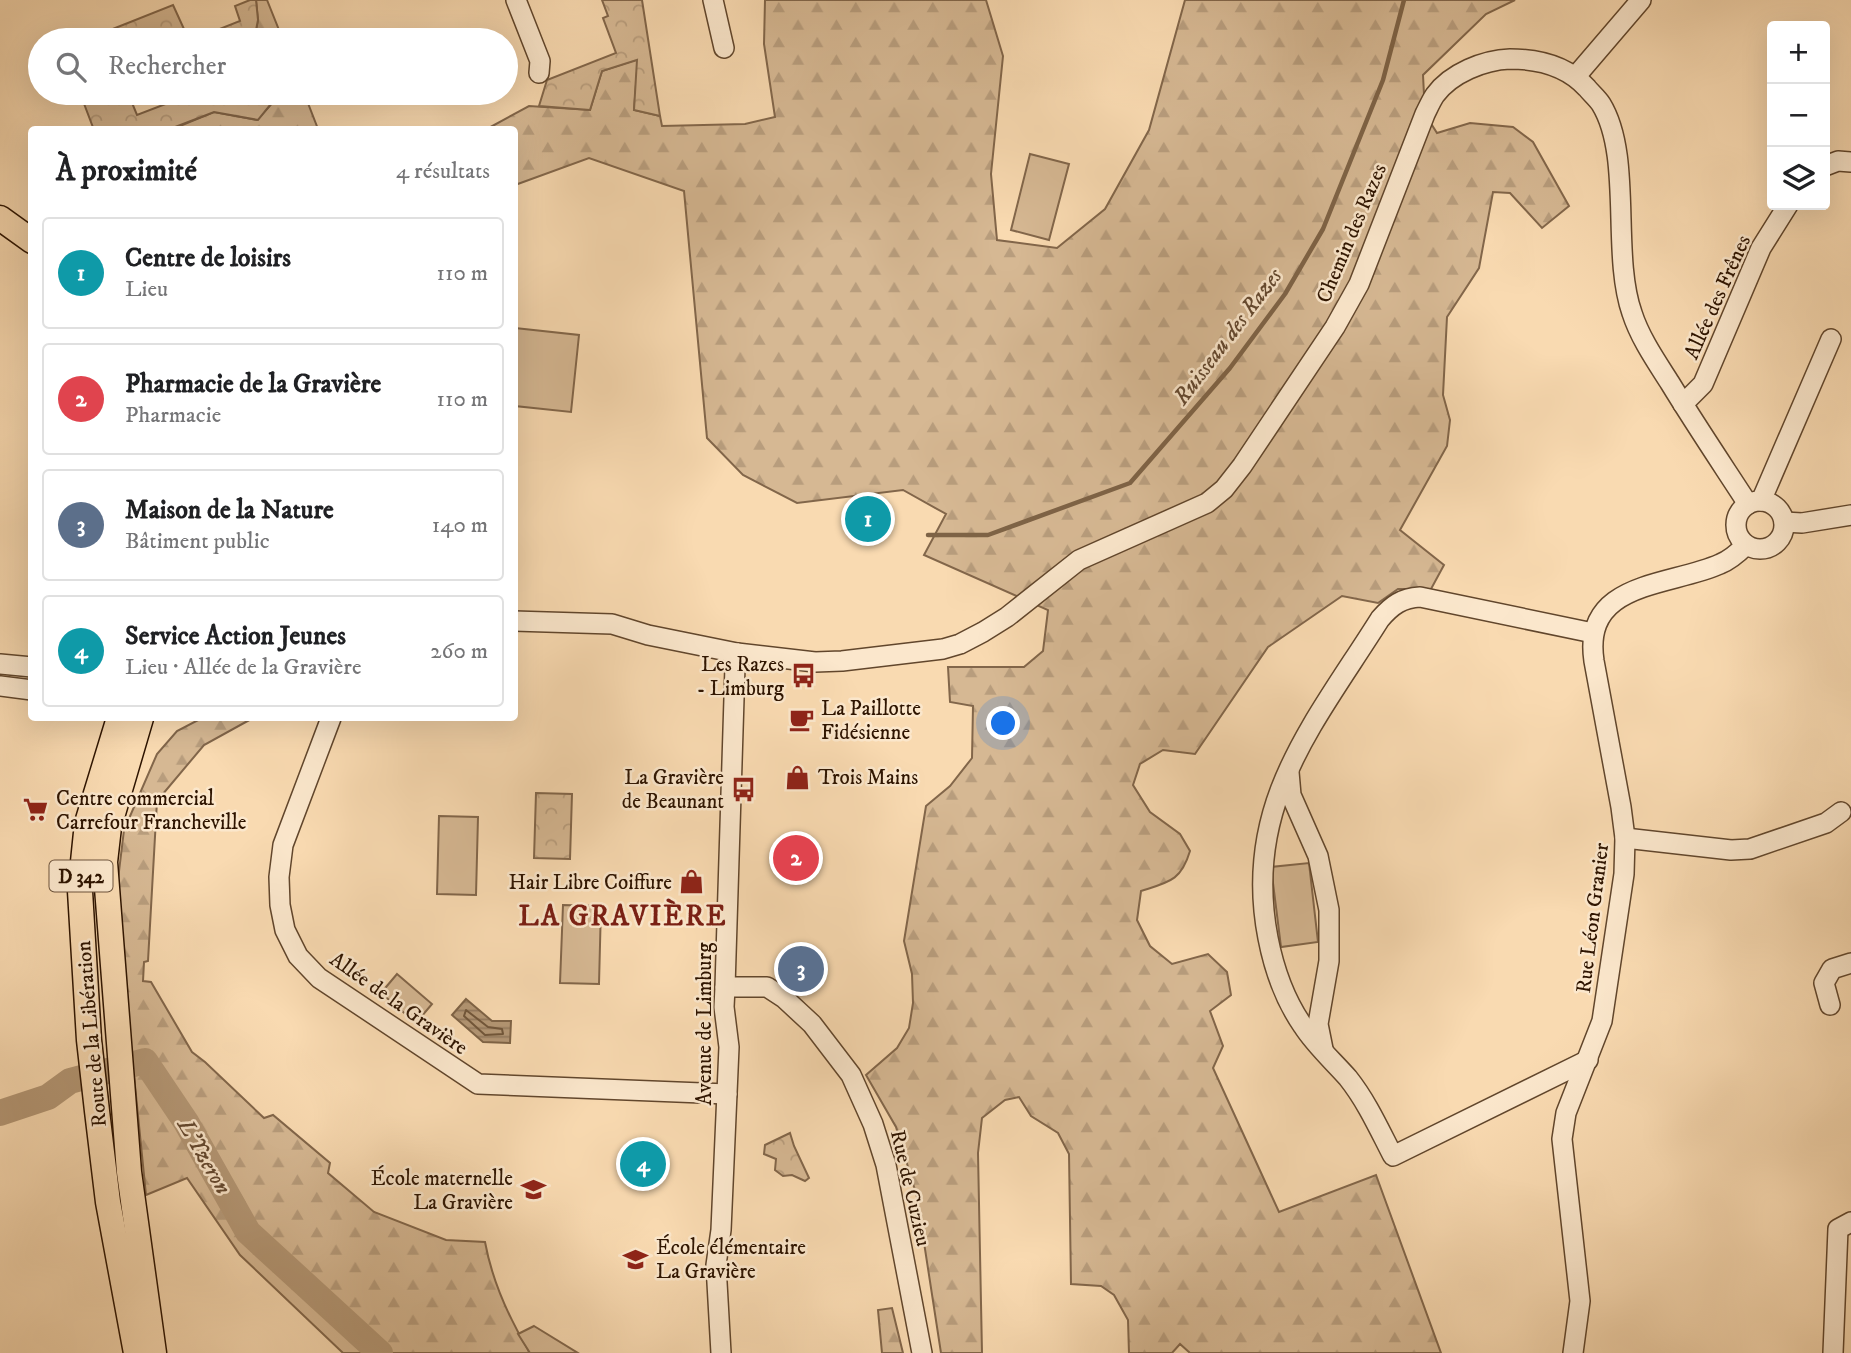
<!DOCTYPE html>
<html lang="fr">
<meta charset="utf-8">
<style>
body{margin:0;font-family:"IM FELL DW Pica",serif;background:#f2f2f2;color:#202124}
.controls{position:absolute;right:21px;top:21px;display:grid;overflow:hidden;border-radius:7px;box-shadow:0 7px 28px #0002}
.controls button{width:63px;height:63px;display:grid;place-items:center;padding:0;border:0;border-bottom:2px solid #e0e0e0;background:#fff;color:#202124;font:35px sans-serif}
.you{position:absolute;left:1004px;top:724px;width:24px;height:24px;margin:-18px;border:5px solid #fff;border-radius:50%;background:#1a73e8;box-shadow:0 0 0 10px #1a73e833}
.badge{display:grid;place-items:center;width:46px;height:46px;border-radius:50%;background:#8f2418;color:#fff;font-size:23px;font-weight:700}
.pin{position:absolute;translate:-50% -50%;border:4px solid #fff;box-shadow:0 2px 7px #0006}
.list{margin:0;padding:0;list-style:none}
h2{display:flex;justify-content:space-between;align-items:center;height:91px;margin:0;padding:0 28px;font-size:30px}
h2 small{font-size:23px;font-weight:400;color:#757577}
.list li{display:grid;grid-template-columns:46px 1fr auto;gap:21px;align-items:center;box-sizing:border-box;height:112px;margin:0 14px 14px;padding:0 14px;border:2px solid #e0e0e0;border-radius:7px}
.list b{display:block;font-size:26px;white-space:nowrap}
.list p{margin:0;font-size:23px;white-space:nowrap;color:#757577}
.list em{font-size:23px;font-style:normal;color:#757577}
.icon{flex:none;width:38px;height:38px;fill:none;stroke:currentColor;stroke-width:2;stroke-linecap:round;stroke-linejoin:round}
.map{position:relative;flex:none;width:1851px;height:1353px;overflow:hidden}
.search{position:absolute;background:#fff;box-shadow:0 7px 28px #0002;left:28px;top:28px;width:490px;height:77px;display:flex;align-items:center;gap:18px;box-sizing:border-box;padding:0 24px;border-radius:38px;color:#757577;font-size:26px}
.panel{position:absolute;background:#fff;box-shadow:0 7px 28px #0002;left:28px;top:126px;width:490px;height:595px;border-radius:7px}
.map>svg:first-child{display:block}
.forest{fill:url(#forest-firs);stroke:#82664a;stroke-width:2}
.park{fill:url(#park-crowns);stroke:#82664a;stroke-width:2}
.pitch{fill:#d6b893;stroke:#82664a;stroke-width:2}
.water{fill:url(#water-rules);stroke:#7e6346;stroke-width:2}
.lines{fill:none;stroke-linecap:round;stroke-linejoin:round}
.shore{stroke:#71563a;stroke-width:2}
.stream{stroke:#7e6346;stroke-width:4.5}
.river{stroke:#b49775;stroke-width:26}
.minor-casing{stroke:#61462c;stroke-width:22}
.major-casing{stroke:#2e1400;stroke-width:27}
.minor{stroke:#fbe7cc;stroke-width:19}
.major{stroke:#f9dab1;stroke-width:24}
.labels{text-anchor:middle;stroke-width:5;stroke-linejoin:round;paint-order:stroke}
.shield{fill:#fbe7cc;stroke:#6c533d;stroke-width:2}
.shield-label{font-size:19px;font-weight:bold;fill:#2e1400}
.street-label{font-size:21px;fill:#2e1400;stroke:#fbe7cc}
.poi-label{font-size:21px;fill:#2e1400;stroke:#fbe7cc;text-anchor:end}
.water-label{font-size:23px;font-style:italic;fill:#64482f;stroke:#fbe7cc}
.district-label{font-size:28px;font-weight:bold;letter-spacing:2px;fill:#7a1f14;stroke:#fbe7cc}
</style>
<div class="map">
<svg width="1851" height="1353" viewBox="0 0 1851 1353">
<defs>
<pattern id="forest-firs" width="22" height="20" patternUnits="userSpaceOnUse" patternTransform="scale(1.75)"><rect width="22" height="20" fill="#d6b893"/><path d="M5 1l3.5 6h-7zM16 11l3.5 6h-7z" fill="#b89d7d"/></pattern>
<pattern id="park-crowns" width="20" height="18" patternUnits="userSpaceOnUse" patternTransform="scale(1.75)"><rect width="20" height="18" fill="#d6b893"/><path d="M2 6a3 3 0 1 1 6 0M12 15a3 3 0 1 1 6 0" fill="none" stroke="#b89d7d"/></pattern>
<pattern id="water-rules" width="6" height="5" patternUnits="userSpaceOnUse" patternTransform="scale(1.75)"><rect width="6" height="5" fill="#b49775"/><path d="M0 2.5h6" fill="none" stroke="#937a5e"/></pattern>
</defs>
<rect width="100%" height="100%" fill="#f9dab1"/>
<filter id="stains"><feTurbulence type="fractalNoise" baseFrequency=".00286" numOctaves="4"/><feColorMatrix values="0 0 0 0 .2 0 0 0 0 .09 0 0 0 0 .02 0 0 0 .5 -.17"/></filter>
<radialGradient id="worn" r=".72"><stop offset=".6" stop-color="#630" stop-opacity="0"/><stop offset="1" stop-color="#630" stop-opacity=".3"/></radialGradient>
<g class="forest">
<path d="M 256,0 L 267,0 L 283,40 L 254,40 L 258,20 Z"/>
<path d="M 765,0 L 986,0 L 1003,56 L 991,174 L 997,240 L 1057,248 L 1105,209 L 1149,130 L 1185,0 L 1515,0 L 1486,14 L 1423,75 L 1425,114 L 1437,133 L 1470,123 L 1513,127 L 1533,142 L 1569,206 L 1542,228 L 1510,193 L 1493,192 L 1479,268 L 1447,317 L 1443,395 L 1450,420 L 1447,446 L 1400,530 L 1444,565 L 1431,589 L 1398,589 L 1378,603 L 1342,596 L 1268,647 L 1195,754 L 1163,750 L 1140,764 L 1133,785 L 1150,812 L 1180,834 L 1190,851 C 1181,881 1169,882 1141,891 L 1137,920 L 1150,946 L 1172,964 L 1208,954 L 1227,972 L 1231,995 L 1210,1011 L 1223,1046 L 1213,1068 L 1279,1212 L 1376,1175 L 1441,1353 L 1190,1353 L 1180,1344 L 1172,1353 L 1129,1353 L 1128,1320 L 1114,1295 L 1101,1286 L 1071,1284 L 1069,1154 L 1058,1133 L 1031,1116 L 1019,1097 L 1005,1100 L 982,1118 L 978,1153 L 982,1353 L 941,1353 L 917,1197 L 896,1127 L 866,1075 L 897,1048 L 909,1028 L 913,1003 L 912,974 L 904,941 L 926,806 L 950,786 L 972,758 L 973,706 L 950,702 L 948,667 L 1024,667 L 1043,651 L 1048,610 L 924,555 L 946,514 L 903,490 L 797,503 L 743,475 L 707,438 L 684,191 L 589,158 L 515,185 L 514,130 L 485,130 L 529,106 L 590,110 L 602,71 L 638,59 L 634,110 L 660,116 L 662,126 L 745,124 L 775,117 L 764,44 Z"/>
<path d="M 272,93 L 304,93 L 318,129 L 170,130 L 214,112 L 257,120 L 275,100 Z"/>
<path d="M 202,718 L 253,718 L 204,745 L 157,801 L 148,961 L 144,962 L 143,981 L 151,982 L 192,1052 L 205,1062 L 264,1118 L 273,1115 L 330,1163 L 328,1173 L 374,1212 L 446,1240 L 485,1242 C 492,1280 510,1320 530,1353 L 343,1353 L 240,1255 L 187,1178 L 146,1195 L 116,896 L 124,830 L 157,754 L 177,731 Z"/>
<path d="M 892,1308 L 903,1353 L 882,1353 L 878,1310 Z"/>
</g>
<g class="park">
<path d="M 250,0 L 256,0 L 258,20 L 254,40 L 192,40 L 240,21 L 235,6 Z"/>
<path d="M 602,0 L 642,0 L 660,116 L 634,110 L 637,60 L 602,71 L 590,110 L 539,106 L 547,80 L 616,53 L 603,18 L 608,16 Z"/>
<path d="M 173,5 L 189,40 L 167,40 L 163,30 L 129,40 L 85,40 Z"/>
<path d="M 80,93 L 128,93 L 137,115 L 189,95 L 189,93 L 272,93 L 275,99 L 258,120 L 214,112 L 170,129 L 94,130 Z"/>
<path d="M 536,793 L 572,794 L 570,859 L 534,858 Z"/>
<path d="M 790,1133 L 794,1146 L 809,1178 L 805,1181 L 792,1175 L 783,1176 L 775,1170 L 776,1159 L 764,1154 L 765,1145 Z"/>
</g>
<g class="pitch">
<path d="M 1030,154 L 1069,164 L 1049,240 L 1011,230 Z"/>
<path d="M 515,328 L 579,335 L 571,412 L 515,406 Z"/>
<path d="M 439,816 L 478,817 L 476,895 L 437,894 Z"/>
<path d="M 1309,863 L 1318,942 L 1281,947 L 1271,867 Z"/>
<path d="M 563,905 L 601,906 L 599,984 L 560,983 Z"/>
<path d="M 397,974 L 432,1004 L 416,1023 L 381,993 Z"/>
<path d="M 534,1326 L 578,1353 L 530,1353 L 518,1334 Z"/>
</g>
<path class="water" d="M 466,999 L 492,1021 L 511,1021 L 510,1043 L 483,1042 L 452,1015 Z"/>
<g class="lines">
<path class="shore" d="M 466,1010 L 488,1027 L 502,1029 L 503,1034 L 485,1035 L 464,1016 Z"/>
<path class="stream" d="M 928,535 L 988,535 L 1130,483 L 1230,368 L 1285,294 L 1323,229 L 1383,80 L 1404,0"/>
<path class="river" d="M 0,1113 L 48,1097 L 70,1081 L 145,1061 L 186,1122 L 248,1232 L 380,1353"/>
<defs>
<g id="minor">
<path d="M 516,0 L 540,61 L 539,73"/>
<path d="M 713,0 L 724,48"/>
<path d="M 1576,76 L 1641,0"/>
<path d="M 1825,166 L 1838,161 L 1851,162"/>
<path d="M 1683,404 L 1703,384 L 1761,248 L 1788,205"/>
<circle cx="1760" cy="525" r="24"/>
<path d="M 1761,501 L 1831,339"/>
<path d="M 1784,522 L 1802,523 L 1851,515"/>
<path d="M 514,621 L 612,624 L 648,635 L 737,653 L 815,662 L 842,661 L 943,649 L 960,644 L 983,632 L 1007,617 L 1079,560 L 1207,503 L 1224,489 L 1242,466 L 1335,327 L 1359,284 L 1425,114 C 1428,108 1431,101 1435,95 C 1451,73 1484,60 1510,59 C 1539,59 1567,66 1587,88 C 1591,93 1597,98 1601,104 C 1633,156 1611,253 1632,313 C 1640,338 1656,361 1670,383 C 1695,424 1722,464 1748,504"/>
<path d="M 0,664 L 32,667"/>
<path d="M 0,686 L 32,690"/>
<path d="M 331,718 L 283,845 L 279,877 L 280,905 L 285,930 L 298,956 L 319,978 L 478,1084 L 727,1094"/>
<path d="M 1289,772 L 1291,795 L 1318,856 L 1329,910 L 1329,961 L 1318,1024 L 1323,1049"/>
<path d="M 1625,838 L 1731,850 L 1750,849 L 1826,823 L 1841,812"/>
<path d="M 725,987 L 767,987 L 784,998 L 812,1024 L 851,1075 L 873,1124 L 886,1165 L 922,1353"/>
<path d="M 1830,1005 L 1824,983 L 1832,969 L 1851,963"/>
<path d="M 1588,1060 L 1393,1156 C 1379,1129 1367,1102 1348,1078 C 1333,1061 1315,1045 1303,1026 C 1285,1000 1274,969 1268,938 C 1242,805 1314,724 1380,619 C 1392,605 1402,598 1420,597 L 1593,633"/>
<path d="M 721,1353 L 716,1265 L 721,1230 L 729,1047 L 724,1007 L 725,987 L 735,666 L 737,653"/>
<path d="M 1573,1353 L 1580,1301 L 1562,1139 L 1566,1113 L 1602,1021 L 1624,874 L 1625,838 L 1621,807 L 1594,661 C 1582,581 1668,587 1720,564 C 1730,560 1738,553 1746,545"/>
<path d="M 1833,1353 L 1838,1229 L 1851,1222"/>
</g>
<g id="major">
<path d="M 0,218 L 32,241"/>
<path d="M 119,718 L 87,823 L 80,891 L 89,1040 L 97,1111 L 108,1202 L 136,1353"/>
<path d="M 141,718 L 109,827 L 105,862 L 129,1172 L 154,1353"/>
</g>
</defs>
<use href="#minor" class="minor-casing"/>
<use href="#major" class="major-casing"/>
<use href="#minor" class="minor"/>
<use href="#major" class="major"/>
</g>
<defs>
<symbol id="bus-bare" viewBox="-9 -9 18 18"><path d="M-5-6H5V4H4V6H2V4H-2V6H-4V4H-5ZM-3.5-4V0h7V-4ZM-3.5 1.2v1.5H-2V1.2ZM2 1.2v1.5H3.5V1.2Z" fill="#8f2418" stroke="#fbe7cc" stroke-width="2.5" paint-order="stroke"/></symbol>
<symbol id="cafe-bare" viewBox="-9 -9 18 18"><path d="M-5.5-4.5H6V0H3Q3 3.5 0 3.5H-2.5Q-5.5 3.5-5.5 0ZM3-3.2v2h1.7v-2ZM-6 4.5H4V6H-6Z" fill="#8f2418" stroke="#fbe7cc" stroke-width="2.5" paint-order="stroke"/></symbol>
<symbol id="shop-bare" viewBox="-9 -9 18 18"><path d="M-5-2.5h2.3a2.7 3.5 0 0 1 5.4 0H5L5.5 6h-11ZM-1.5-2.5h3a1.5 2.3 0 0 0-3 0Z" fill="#8f2418" stroke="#fbe7cc" stroke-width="2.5" paint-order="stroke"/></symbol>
<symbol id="supermarket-bare" viewBox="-9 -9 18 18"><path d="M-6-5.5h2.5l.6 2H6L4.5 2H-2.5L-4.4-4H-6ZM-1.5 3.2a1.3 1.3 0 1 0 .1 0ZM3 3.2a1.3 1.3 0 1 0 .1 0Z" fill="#8f2418" stroke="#fbe7cc" stroke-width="2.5" paint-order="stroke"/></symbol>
<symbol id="school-bare" viewBox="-9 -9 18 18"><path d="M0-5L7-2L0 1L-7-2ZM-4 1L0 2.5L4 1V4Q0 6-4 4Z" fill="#8f2418" stroke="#fbe7cc" stroke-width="2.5" paint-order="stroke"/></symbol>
</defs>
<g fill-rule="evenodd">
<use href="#bus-bare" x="786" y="658" width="35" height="35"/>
<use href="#cafe-bare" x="784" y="702" width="35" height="35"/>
<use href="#shop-bare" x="780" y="760" width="35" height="35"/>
<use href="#bus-bare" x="726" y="772" width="35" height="35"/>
<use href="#supermarket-bare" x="18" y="792" width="35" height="35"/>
<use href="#shop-bare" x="674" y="864" width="35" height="35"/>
<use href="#school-bare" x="516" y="1172" width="35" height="35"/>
<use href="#school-bare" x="618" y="1242" width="35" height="35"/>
</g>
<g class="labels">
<rect class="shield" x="49.5" y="860.5" width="63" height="31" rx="5"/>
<g class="shield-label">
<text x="81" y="883">D 342</text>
</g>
<g class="street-label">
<text transform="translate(1351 233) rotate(-67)" y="7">Chemin des Razes</text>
<text transform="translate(1717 297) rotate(-66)" y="7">Allée des Frênes</text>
<text transform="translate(1592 918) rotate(-83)" y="7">Rue Léon Granier</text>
<text transform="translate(399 1003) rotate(35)" y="7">Allée de la Gravière</text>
<text transform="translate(704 1024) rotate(-90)" y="7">Avenue de Limburg</text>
<text transform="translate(91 1034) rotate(-95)" y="7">Route de la Libération</text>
<text transform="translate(911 1188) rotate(77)" y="7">Rue de Cuzieu</text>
</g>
<g class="poi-label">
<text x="784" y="671">Les Razes<tspan x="784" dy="24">- Limburg</tspan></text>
<text x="821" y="715" text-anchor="start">La Paillotte<tspan x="821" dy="24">Fidésienne</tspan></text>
<text x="724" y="784">La Gravière<tspan x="724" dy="24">de Beaunant</tspan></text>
<text x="818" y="784" text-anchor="start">Trois Mains</text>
<text x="56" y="805" text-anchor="start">Centre commercial<tspan x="56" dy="24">Carrefour Francheville</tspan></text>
<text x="672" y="889">Hair Libre Coiffure</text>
<text x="513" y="1185">École maternelle<tspan x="513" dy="24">La Gravière</tspan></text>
<text x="656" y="1254" text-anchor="start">École élémentaire<tspan x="656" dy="24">La Gravière</tspan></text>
</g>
<g class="water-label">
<text transform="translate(1227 336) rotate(-53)" y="8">Ruisseau des Razes</text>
<text transform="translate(205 1156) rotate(60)" y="8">L'Yzeron</text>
</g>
<g class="district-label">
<text x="623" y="925">LA GRAVIÈRE</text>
</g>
</g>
<rect width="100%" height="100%" filter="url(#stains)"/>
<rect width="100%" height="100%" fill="url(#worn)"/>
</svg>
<div class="controls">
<button>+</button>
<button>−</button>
<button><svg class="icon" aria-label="layers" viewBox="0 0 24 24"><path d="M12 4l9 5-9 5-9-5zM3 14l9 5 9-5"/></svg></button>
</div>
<div class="you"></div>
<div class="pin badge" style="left:868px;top:519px;background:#0f9aa8">1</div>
<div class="pin badge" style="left:796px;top:858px;background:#e0444e">2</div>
<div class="pin badge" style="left:801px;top:969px;background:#5c6f8a">3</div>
<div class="pin badge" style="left:643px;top:1164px;background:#0f9aa8">4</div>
<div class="search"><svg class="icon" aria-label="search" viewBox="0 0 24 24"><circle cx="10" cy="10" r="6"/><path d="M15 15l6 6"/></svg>Rechercher</div>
<section class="panel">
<h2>À proximité<small>4 résultats</small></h2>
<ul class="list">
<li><span class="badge" style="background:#0f9aa8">1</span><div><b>Centre de loisirs</b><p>Lieu</p></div><em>110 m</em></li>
<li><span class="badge" style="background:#e0444e">2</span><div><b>Pharmacie de la Gravière</b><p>Pharmacie</p></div><em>110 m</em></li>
<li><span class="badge" style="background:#5c6f8a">3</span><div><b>Maison de la Nature</b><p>Bâtiment public</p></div><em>140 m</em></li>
<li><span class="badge" style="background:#0f9aa8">4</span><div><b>Service Action Jeunes</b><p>Lieu · Allée de la Gravière</p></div><em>260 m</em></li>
</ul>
</section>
</div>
